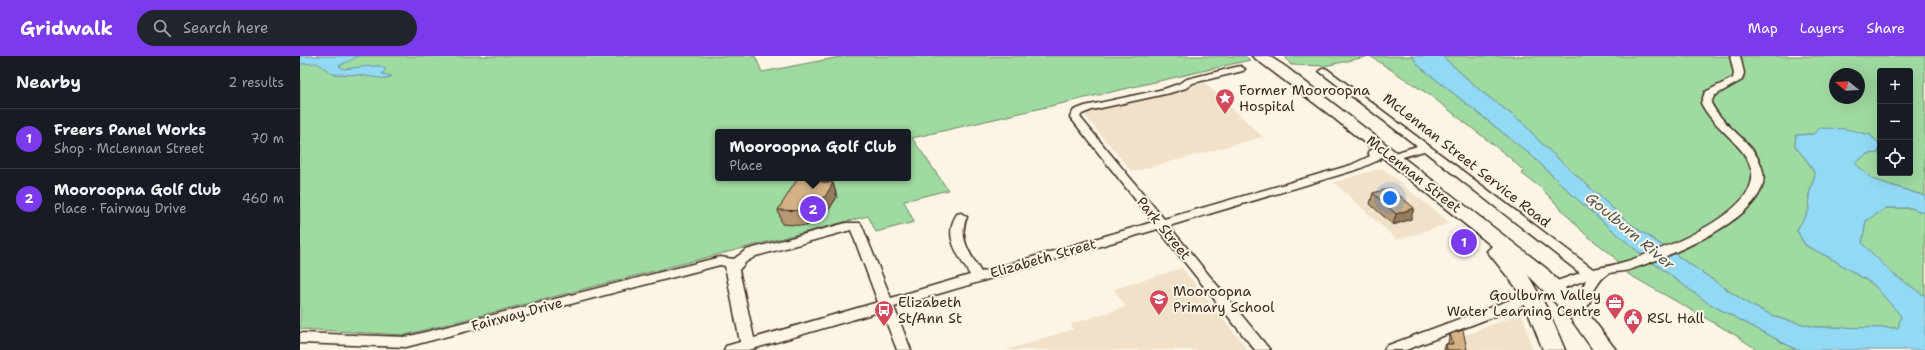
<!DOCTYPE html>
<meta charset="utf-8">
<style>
body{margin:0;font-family:"Shantell Sans",sans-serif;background:#20242c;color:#f1f3f6}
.controls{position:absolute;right:12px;top:12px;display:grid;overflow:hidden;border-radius:4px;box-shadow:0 4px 16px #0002}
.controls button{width:36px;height:36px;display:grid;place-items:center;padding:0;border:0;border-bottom:1px solid #363941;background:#171b24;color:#f1f3f6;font:20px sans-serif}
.compass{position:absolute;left:1529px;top:12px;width:36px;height:36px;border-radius:50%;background:#171b24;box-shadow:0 4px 16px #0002;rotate:288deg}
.you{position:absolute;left:1090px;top:142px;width:14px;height:14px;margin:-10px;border:3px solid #fff;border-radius:50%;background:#1a73e8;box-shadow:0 0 0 6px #1a73e833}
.badge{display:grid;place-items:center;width:26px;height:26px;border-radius:50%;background:#7c3aed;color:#fff;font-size:13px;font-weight:700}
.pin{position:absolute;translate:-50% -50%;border:2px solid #fff;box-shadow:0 1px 4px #0006}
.popup{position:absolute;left:415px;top:73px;width:196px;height:52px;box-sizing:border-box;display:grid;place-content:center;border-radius:4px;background:#171b24;filter:drop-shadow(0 1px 3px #0005);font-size:13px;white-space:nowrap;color:#9ea1a6}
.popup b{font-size:15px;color:#f1f3f6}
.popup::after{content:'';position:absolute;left:50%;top:100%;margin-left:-8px;border:8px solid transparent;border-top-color:#171b24}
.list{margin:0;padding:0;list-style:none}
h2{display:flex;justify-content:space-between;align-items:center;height:52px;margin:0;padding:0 16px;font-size:17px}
h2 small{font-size:13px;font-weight:400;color:#9ea1a6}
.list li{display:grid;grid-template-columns:26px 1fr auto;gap:12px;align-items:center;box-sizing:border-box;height:60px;padding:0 16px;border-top:1px solid #363941}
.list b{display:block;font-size:15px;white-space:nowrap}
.list p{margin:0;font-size:13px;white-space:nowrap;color:#9ea1a6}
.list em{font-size:13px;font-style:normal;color:#9ea1a6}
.icon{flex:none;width:22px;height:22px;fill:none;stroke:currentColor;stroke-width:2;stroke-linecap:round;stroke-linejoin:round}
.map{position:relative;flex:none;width:1625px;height:294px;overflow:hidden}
header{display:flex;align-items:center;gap:24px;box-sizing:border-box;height:56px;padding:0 20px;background:#7c3aed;color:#fff}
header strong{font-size:19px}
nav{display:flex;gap:22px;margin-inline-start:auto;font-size:14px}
.search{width:280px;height:36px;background:#20242c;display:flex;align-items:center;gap:10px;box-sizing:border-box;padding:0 14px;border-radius:22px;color:#9ea1a6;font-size:15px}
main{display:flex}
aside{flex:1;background:#171b24}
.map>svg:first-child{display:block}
.built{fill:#f0e1c8}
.green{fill:#9fdaa1;stroke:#6d8260;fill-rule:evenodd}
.water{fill:#92d9f4;stroke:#6f939e}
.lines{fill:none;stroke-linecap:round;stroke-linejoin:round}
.minor-casing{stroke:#3b2a1e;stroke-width:3}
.highway-casing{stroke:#3b2a1e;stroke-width:3}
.minor{fill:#fcf5e5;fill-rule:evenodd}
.highway{fill:#fcf5e5;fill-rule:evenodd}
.wall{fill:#b69973;stroke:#3b2a1e}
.shaded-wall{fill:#947d5e;stroke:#3b2a1e}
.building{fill:#d4b286;stroke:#3b2a1e}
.labels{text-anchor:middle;stroke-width:4;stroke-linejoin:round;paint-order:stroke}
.poi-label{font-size:14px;fill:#3b2a1e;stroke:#fcf5e5;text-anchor:start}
.street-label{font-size:14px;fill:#3b2a1e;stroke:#fcf5e5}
.water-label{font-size:15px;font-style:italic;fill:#515654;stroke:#fcf5e5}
</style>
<header>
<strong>Gridwalk</strong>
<div class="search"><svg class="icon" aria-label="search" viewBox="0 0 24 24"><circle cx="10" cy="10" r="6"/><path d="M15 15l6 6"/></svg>Search here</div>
<nav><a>Map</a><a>Layers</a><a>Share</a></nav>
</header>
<main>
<aside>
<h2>Nearby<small>2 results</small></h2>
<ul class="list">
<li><span class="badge">1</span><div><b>Freers Panel Works</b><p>Shop · McLennan Street</p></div><em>70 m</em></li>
<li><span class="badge">2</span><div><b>Mooroopna Golf Club</b><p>Place · Fairway Drive</p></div><em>460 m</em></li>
</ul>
</aside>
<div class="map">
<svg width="1625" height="294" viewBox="0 0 1625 294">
<rect width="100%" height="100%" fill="#fcf5e5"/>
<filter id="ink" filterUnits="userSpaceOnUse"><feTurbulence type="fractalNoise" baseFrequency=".025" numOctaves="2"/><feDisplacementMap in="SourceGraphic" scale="8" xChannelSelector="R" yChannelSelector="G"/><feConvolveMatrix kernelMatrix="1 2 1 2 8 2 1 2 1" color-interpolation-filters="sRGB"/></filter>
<g filter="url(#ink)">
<g class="built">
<path d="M 905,27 L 963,81 L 832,116 L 783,57 Z"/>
<path d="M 1082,112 L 1150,167 L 1097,184 L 1034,126 Z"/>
<path d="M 882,212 L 948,294 L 706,294 L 773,273 L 771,268 L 826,251 L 814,233 Z"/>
<path d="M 1222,257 L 1233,294 L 1142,294 L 1141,290 L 1148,286 Z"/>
</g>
<g class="green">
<path d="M 0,0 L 455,0 L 462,16 L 545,0 L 945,0 L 950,4 L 612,82 L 648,134 L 604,145 L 614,166 L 576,176 L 568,160 L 105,279 L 0,273 ZM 418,76 L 608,76 L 608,122 L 418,122 Z"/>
<path d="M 985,0 L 1112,0 L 1119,10 L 1231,99 L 1279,145 L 1336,194 L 1408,247 L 1497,294 L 1457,294 L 1437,280 L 1328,218 L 1311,198 L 1285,178 L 1241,132 L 1221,117 L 1224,115 L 1209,101 L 1131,40 L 1070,0 L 1025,10 L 991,9 Z"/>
<path d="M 1142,0 L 1625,0 L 1625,140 L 1572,123 L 1554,107 L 1567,98 L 1578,97 L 1580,91 L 1580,117 L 1610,117 L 1610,15 L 1580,15 L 1580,88 L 1570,79 L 1520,72 L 1513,78 L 1496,79 L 1495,90 L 1508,106 L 1515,118 L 1509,139 L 1509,154 L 1497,174 L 1505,189 L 1532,203 L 1574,229 L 1602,260 L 1598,272 L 1515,271 L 1481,263 L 1450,249 L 1329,167 L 1242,88 L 1223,67 L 1182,36 ZM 1535,18 L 1559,18 L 1559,42 L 1535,42 Z"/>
<path d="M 1585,152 L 1611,152 L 1625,157 L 1625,240 L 1593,218 L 1562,187 L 1566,165 Z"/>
</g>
<g class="water">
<path d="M 0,0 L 59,0 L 39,10 L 44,13 L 69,10 L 80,10 L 86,13 L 82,18 L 92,20 L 86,23 L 59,19 L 33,18 L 17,7 L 0,8 Z"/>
<path d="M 1112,0 L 1142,0 L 1182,36 L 1223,67 L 1242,88 L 1329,167 L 1450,249 L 1481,263 L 1515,271 L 1598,272 L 1601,260 L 1574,229 L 1532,203 L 1505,189 L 1497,174 L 1509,154 L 1509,139 L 1515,118 L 1508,106 L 1495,90 L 1496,79 L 1513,78 L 1520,72 L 1546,73 L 1570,79 L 1580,88 L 1578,97 L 1567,98 L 1555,107 L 1572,123 L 1625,140 L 1625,157 L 1611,152 L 1586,152 L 1566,165 L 1562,187 L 1593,218 L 1625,240 L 1625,294 L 1497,294 L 1408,247 L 1336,194 L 1279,145 L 1231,99 L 1119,10 Z"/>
</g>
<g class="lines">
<defs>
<g id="minor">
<path d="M 1430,0 L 1440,0 L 1444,17 L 1442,24 L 1414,40 L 1411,47 C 1424,73 1457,86 1463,116 C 1473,161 1362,203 1329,214 C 1322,216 1311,215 1306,219 C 1292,230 1291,248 1283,261 L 1278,263 L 1273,261 L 1271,258 L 1286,224 L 1253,236 L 1248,234 L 1246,231 L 1248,228 L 1280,217 L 1124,95 L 1092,104 L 1088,103 L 1086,101 L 1088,99 L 1117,90 L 1019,15 L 1024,12 L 1027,13 L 1293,213 C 1302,211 1311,210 1320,207 C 1353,198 1456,159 1452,118 C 1450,91 1412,72 1401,47 L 1405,36 L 1433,22 L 1434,17 Z"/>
<path d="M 940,10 L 945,13 L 943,15 L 893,27 L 886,32 L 870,37 L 792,54 L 782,58 L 780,61 L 864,163 L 1051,109 L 1070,100 L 1068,96 L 1070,94 L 1078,94 L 1082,100 L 1079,104 L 1059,113 L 869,170 L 970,294 L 955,294 L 858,173 L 594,251 L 611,294 L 597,294 L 582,255 L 449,294 L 424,294 L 426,290 L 440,286 L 425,210 L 420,209 L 106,291 L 0,287 L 0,277 L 106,281 L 420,201 L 434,203 L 446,194 L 546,167 L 560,167 L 562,170 L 591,242 L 670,219 C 659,200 642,180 657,158 L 661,157 L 667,161 C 657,181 671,199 681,216 L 853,166 L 770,61 L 774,54 L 785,50 L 864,33 L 878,28 L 887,23 ZM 551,174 L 578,246 L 454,282 L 439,214 L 446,206 L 456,200 Z"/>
<path d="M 1232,236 L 1237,238 L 1239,241 L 1237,244 L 1106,294 L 1084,294 L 1086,290 Z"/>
</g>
<path id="highway" d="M 952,0 L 969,0 L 986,11 L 1247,213 L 1285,253 L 1316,294 L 1293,294 L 1271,263 L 1228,219 L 1248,254 L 1265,294 L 1243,294 L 1227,254 L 1215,230 L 1187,195 L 1192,190 L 1030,59 Z"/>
</defs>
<use href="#minor" class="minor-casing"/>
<use href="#highway" class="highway-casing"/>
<use href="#minor" class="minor"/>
<use href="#highway" class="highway"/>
</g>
<g class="wall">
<path d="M 526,126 L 533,127 L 537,141 L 528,155 L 515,158 L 507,170 L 482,168 L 478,154 Z"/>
<path d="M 1073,137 L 1111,163 L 1093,169 L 1070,148 Z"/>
<path d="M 1150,278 L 1167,294 L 1144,294 L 1146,288 L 1148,288 L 1148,286 Z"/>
</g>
<g class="shaded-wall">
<path d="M 523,122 L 525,122 L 528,134 L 521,126 Z"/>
<path d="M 533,127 L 537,141 L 528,155 L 515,158 L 507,170 L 504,155 L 511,144 Z"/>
<path d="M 1114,152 L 1111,163 L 1093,169 L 1096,158 Z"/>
</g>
<g class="building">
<path d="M 498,122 L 523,122 L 521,126 L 533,127 L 525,141 L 511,144 L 504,155 L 478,154 Z"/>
<path d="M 1091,132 L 1114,152 L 1096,158 L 1073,137 Z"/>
<path d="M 1163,274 L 1167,294 L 1147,294 L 1146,288 L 1153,288 L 1150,278 Z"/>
</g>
</g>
<defs>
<symbol id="sight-pin" viewBox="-11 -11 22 30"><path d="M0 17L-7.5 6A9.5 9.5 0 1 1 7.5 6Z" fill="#d1495b" stroke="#fcf5e5"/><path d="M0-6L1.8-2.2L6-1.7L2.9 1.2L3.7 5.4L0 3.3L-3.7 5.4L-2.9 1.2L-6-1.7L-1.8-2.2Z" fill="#fff"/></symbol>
<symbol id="school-pin" viewBox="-11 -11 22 30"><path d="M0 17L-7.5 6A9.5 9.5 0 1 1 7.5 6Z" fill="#d1495b" stroke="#fcf5e5"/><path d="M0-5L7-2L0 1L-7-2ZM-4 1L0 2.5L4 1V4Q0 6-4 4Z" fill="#fff"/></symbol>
<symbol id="office-pin" viewBox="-11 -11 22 30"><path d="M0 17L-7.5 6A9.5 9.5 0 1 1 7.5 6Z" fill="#d1495b" stroke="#fcf5e5"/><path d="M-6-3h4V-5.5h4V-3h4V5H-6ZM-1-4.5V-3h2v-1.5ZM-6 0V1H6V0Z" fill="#fff"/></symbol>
<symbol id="bus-pin" viewBox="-11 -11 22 30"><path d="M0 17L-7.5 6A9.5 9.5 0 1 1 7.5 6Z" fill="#d1495b" stroke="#fcf5e5"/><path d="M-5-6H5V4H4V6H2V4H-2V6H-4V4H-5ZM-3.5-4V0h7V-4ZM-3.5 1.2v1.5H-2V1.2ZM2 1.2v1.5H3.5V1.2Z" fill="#fff"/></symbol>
<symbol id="civic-pin" viewBox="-11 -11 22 30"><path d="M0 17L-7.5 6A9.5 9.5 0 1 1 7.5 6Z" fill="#d1495b" stroke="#fcf5e5"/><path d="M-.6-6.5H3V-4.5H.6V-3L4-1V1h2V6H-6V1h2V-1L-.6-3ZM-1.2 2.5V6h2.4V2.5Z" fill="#fff"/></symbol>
</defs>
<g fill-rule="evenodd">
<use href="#sight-pin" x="914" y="31" width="22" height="30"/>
<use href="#school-pin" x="848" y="232" width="22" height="30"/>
<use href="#office-pin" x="1304" y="236" width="22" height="30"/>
<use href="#bus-pin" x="573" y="243" width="22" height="30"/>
<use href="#civic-pin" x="1322" y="251" width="22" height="30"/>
</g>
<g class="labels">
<g class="poi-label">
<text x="939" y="39">Former Mooroopna<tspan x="939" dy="16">Hospital</tspan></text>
<text x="873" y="240">Mooroopna<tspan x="873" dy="16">Primary School</tspan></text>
<text x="1301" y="244" text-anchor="end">Goulburm Valley<tspan x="1301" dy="16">Water Learning Centre</tspan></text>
<text x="598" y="251">Elizabeth<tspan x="598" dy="16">St/Ann St</tspan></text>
<text x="1347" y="267">RSL Hall</text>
</g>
<g class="street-label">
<text transform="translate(1167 104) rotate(38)" y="5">McLennan Street Service Road</text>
<text transform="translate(1114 118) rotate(38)" y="5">McLennan Street</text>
<text transform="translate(864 172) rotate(51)" y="5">Park Street</text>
<text transform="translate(743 202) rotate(-16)" y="5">Elizabeth Street</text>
<text transform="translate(217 258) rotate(-15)" y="5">Fairway Drive</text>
</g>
<g class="water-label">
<text transform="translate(1330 175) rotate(40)" y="5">Goulburn River</text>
</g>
</g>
</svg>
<div class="controls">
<button>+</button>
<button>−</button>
<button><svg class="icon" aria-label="locate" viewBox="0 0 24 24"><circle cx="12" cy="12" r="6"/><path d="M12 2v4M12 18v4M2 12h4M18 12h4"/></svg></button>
</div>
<svg class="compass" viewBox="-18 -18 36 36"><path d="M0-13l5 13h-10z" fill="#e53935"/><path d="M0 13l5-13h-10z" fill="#9ea1a6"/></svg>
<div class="you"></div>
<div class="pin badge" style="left:1164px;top:186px">1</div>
<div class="pin badge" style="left:513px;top:153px">2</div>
<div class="popup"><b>Mooroopna Golf Club</b>Place</div>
</div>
</main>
